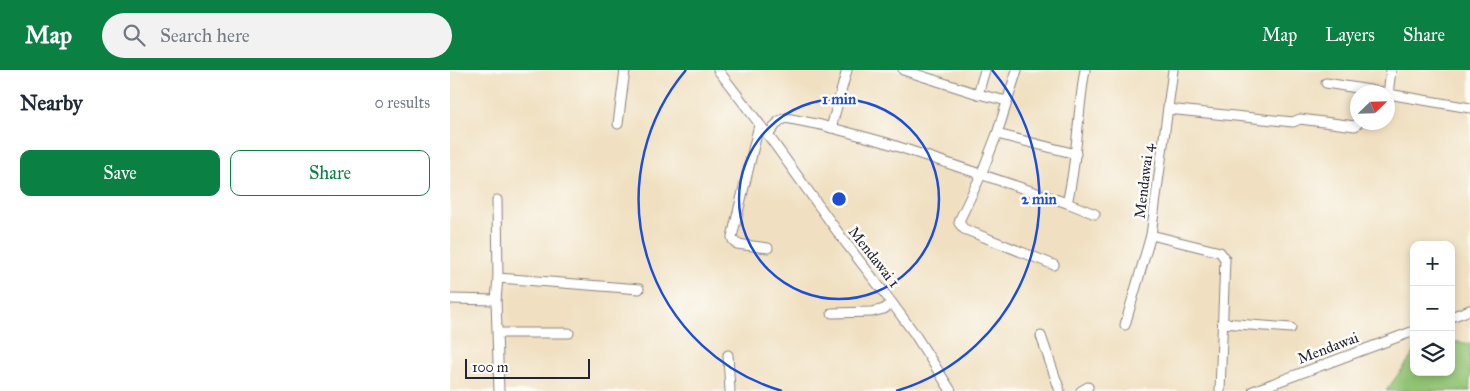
<!DOCTYPE html>
<meta charset="utf-8">
<style>
body{margin:0;font-family:"IM FELL Great Primer",serif;background:#f2f2f3;color:#1f2937}
.controls{position:absolute;right:15px;bottom:15px;display:grid;overflow:hidden;border-radius:10px;box-shadow:0 2px 8px #0003}
.controls button{width:45px;height:45px;display:grid;place-items:center;padding:0;border:0;border-bottom:1px solid #e0e1e3;background:#fff;color:#1f2937;font:25px sans-serif}
.compass{position:absolute;left:900px;top:15px;width:45px;height:45px;border-radius:50%;background:#fff;box-shadow:0 2px 8px #0003;rotate:67deg}
.scale{position:absolute;left:15px;bottom:12px;width:125px;box-sizing:border-box;padding-left:5px;border:2px solid #22223b;border-top:0;font-size:14px;line-height:18px;white-space:nowrap;color:#22223b;-webkit-text-stroke:4px #fdfcf7;paint-order:stroke}
.list{margin:0;padding:0;list-style:none}
h2{display:flex;justify-content:space-between;align-items:center;height:65px;margin:0;padding:0 20px;font-size:21px}
h2 small{font-size:16px;font-weight:400;color:#747a83}
.actions{display:flex;gap:10px;padding:15px 20px}
.actions a{flex:1;padding:11px 0;border:1px solid #0b8043;border-radius:10px;text-align:center;font-size:18px;color:#0b8043}
.actions .main{background:#0b8043;color:#fff}
.icon{flex:none;width:28px;height:28px;fill:none;stroke:currentColor;stroke-width:2;stroke-linecap:round;stroke-linejoin:round}
.map{position:relative;flex:none;width:1020px;height:321px;overflow:hidden}
header{display:flex;align-items:center;gap:30px;box-sizing:border-box;height:70px;padding:0 25px;background:#0b8043;color:#fff}
header strong{font-size:24px}
nav{display:flex;gap:28px;margin-inline-start:auto;font-size:18px}
.search{width:350px;height:45px;background:#f2f2f3;display:flex;align-items:center;gap:12px;box-sizing:border-box;padding:0 18px;border-radius:28px;color:#747a83;font-size:19px}
main{display:flex}
aside{flex:1;background:#fff}
.map>svg:first-child{display:block}
.green{fill:#92c373;stroke:#5a7257}
.lines{fill:none;stroke-linecap:round;stroke-linejoin:round}
.minor-casing{stroke:#89817e;stroke-width:11}
.minor{stroke:#fff;stroke-width:9}
.ring{fill:none;stroke:#1d4ed8;stroke-width:2.5}
.labels{text-anchor:middle;stroke-width:5;stroke-linejoin:round;paint-order:stroke}
.street-label{font-size:15px;fill:#22223b;stroke:#fdfcf7}
.centre{fill:#1d4ed8;stroke:#fdfcf7;stroke-width:2.5}
.ring-label{font-size:15px;text-anchor:middle;font-weight:bold;fill:#1d4ed8;stroke:#fdfcf7;stroke-width:5;stroke-linejoin:round;paint-order:stroke}
</style>
<header>
<strong>Map</strong>
<div class="search"><svg class="icon" aria-label="search" viewBox="0 0 24 24"><circle cx="10" cy="10" r="6"/><path d="M15 15l6 6"/></svg>Search here</div>
<nav><a>Map</a><a>Layers</a><a>Share</a></nav>
</header>
<main>
<aside>
<h2>Nearby<small>0 results</small></h2>
<ul class="list">
</ul>
<div class="actions"><a class="main">Save</a><a>Share</a></div>
</aside>
<div class="map">
<svg width="1020" height="321" viewBox="0 0 1020 321">
<rect width="100%" height="100%" fill="#fdfcf7"/>
<filter id="ink" filterUnits="userSpaceOnUse"><feTurbulence type="fractalNoise" baseFrequency=".02" numOctaves="2"/><feDisplacementMap in="SourceGraphic" scale="10" xChannelSelector="R" yChannelSelector="G"/><feConvolveMatrix kernelMatrix="1 2 1 2 8 2 1 2 1" color-interpolation-filters="sRGB"/></filter>
<filter id="wash" filterUnits="userSpaceOnUse"><feTurbulence type="fractalNoise" baseFrequency=".0096" numOctaves="4" result="noise"/><feDisplacementMap in="SourceGraphic" scale="20" xChannelSelector="R" yChannelSelector="G"/><feGaussianBlur stdDeviation="1.12" result="paint"/><feColorMatrix in="noise" values="0 0 0 0 0 0 0 0 0 0 0 0 0 0 0 0 0 1.4 0 .05"/><feComposite in="paint" operator="in"/></filter>
<g filter="url(#wash)">
<rect width="100%" height="100%" fill="#f0e0c1"/>
<path class="green" d="M 1001,272 L 1010,272 L 1020,274 L 1020,321 L 936,321 L 964,283 L 964,302 L 1001,302 Z"/>
</g>
<g filter="url(#ink)">
<g class="lines">
<defs>
<g id="minor">
<path d="M 268,0 L 318,65 L 392,168 L 442,233 L 464,263 L 501,321"/>
<path d="M 453,0 L 528,24 L 557,31"/>
<path d="M 567,0 L 547,64 L 531,105 L 510,149 L 509,153 L 514,159 L 604,195"/>
<path d="M 723,0 L 701,165 L 770,182 L 775,189 L 770,321"/>
<path d="M 876,13 L 932,22"/>
<path d="M 528,24 L 535,0"/>
<path d="M 938,24 L 1020,38"/>
<path d="M 938,24 L 941,0"/>
<path d="M 718,39 L 843,52 L 850,49 L 905,56 L 909,52"/>
<path d="M 168,54 L 175,0"/>
<path d="M 309,55 L 282,167 L 283,170 L 287,174 L 318,178"/>
<path d="M 381,58 L 397,0"/>
<path d="M 547,64 L 626,84"/>
<path d="M 318,65 L 329,51 L 336,48 L 371,55 L 434,72 L 617,133 L 645,144"/>
<path d="M 47,130 L 48,208 L 46,230 L 49,321"/>
<path d="M 617,133 C 628,89 627,44 635,0"/>
<path d="M 48,208 L 189,219"/>
<path d="M 0,229 L 46,230"/>
<path d="M 382,243 L 422,242 L 434,239 L 442,233"/>
<path d="M 1001,247 L 1020,240"/>
<path d="M 773,253 L 841,258"/>
<path d="M 675,255 L 701,165"/>
<path d="M 48,263 L 119,263"/>
<path d="M 591,266 L 610,321"/>
<path d="M 278,285 L 280,321"/>
<path d="M 631,321 L 638,317"/>
<path d="M 803,321 L 964,261"/>
</g>
</defs>
<use href="#minor" class="minor-casing"/>
<use href="#minor" class="minor"/>
</g>
</g>
<g class="ring">
<circle cx="389" cy="129" r="100"/>
<path d="M332 321A200 200 0 0 1 236 0M542 0A200 200 0 0 1 446 321"/>
</g>
<g class="labels">
<g class="street-label">
<text transform="translate(694 111) rotate(-83)" y="5">Mendawai 4</text>
<text transform="translate(424 187) rotate(52)" y="5">Mendawai 1</text>
<text transform="translate(878 278) rotate(-21)" y="5">Mendawai</text>
</g>
</g>
<circle cx="389" cy="129" r="8" class="centre"/>
<g class="ring-label">
<text x="389" y="34">1 min</text>
<text x="589" y="134">2 min</text>
</g>
</svg>
<div class="controls">
<button>+</button>
<button>−</button>
<button><svg class="icon" aria-label="layers" viewBox="0 0 24 24"><path d="M12 4l9 5-9 5-9-5zM3 14l9 5 9-5"/></svg></button>
</div>
<svg class="compass" viewBox="-18 -18 36 36"><path d="M0-13l5 13h-10z" fill="#e53935"/><path d="M0 13l5-13h-10z" fill="#747a83"/></svg>
<div class="scale">100 m</div>
</div>
</main>
